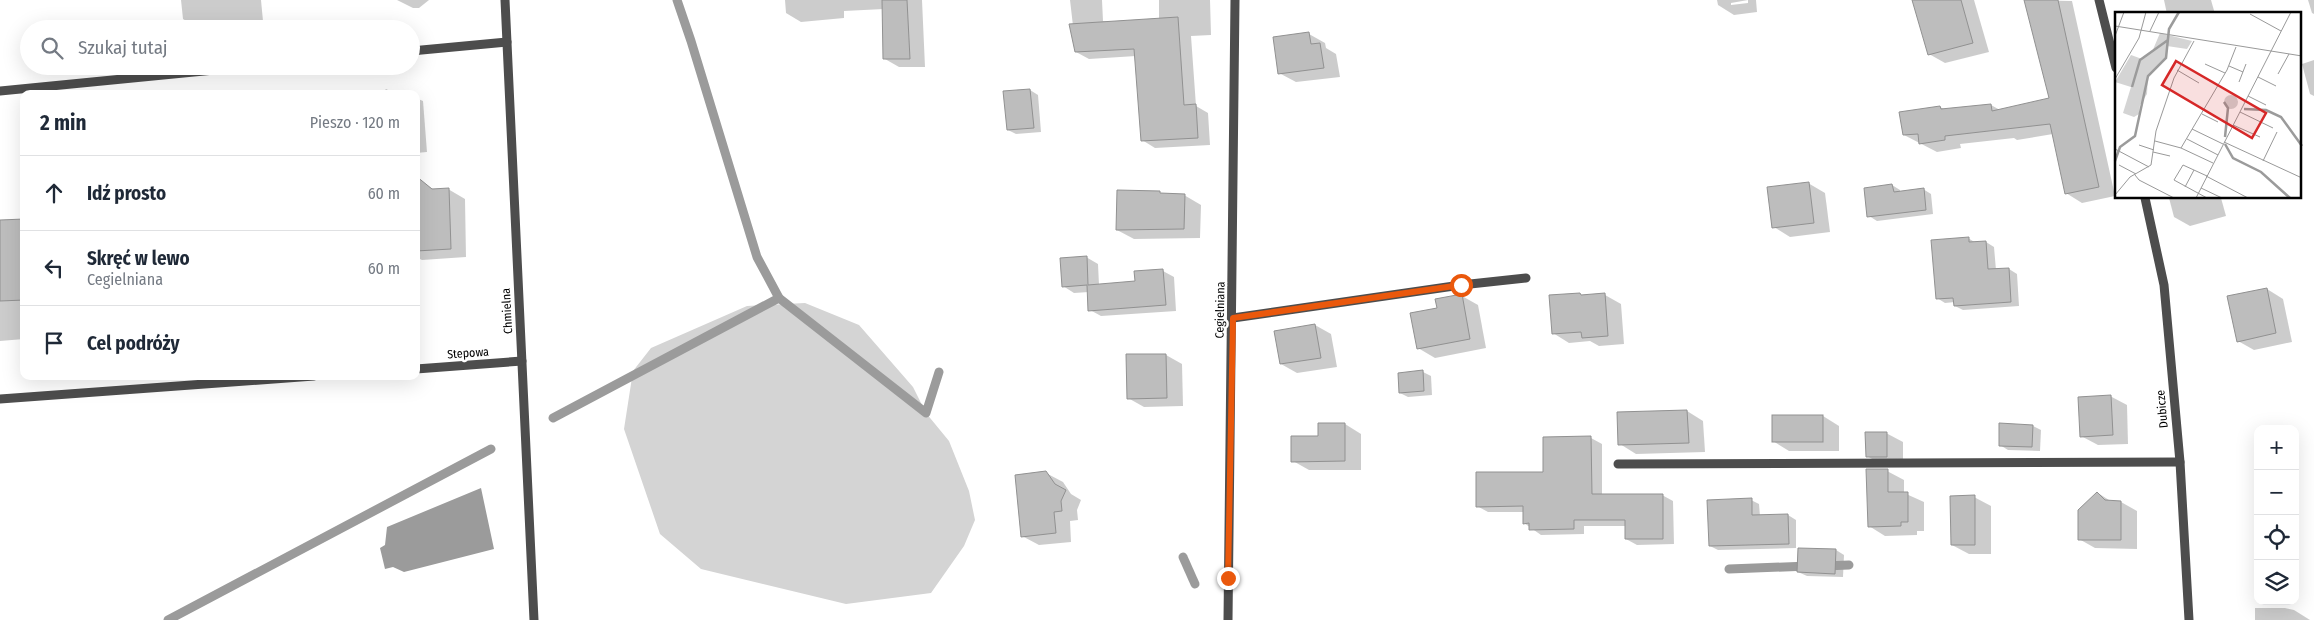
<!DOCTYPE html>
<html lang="pl">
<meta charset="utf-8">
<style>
body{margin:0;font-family:"Fira Sans Condensed",sans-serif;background:#f6f6f7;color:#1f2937}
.controls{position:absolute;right:15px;bottom:15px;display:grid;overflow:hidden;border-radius:10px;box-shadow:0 5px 20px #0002}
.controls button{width:45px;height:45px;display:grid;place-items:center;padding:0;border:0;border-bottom:1px solid #e0e1e3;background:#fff;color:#1f2937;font:25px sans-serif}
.stop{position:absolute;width:15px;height:15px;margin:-11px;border:4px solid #ea580c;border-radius:50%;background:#fff}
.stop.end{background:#ea580c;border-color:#fff;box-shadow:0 1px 5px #0008}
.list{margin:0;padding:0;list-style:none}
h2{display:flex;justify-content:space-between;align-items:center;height:65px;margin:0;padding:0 20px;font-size:21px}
h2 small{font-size:16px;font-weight:400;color:#747a83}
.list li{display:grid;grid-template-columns:32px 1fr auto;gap:15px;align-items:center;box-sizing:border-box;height:75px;padding:0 20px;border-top:1px solid #e0e1e3}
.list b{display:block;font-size:19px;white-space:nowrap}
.list p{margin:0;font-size:16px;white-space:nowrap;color:#747a83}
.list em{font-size:16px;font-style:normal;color:#747a83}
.icon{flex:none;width:28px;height:28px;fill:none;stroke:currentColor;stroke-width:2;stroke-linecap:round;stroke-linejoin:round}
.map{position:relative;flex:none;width:2314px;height:620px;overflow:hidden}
.search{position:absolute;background:#fff;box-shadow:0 5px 20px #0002;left:20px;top:20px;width:400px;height:55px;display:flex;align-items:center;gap:12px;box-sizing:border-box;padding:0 18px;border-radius:28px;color:#747a83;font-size:19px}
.panel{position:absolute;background:#fff;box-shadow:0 5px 20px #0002;left:20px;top:90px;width:400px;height:290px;border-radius:10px}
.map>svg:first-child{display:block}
.green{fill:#d4d4d4}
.water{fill:#9b9b9b}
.shadow{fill:#0003;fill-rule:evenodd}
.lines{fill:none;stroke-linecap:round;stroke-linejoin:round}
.stream{stroke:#9b9b9b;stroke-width:9}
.building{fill:#bdbdbd;stroke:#919191}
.minor{stroke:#4d4d4d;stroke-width:9}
.route{stroke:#ea580c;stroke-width:6}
.labels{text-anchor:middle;stroke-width:5;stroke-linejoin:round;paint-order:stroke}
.street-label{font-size:12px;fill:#000;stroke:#fff}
.inset-river{fill:none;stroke:#9b9b9b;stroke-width:2.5}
.inset-road{fill:none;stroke:#999;stroke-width:1}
.view{fill:#d62828;fill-opacity:0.15;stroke:#d62828;stroke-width:2.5}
.inset-edge{fill:none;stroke:#000;stroke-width:2.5}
</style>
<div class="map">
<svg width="2314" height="620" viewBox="0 0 2314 620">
<rect width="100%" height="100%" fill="#fff"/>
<path class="green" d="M 805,303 L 859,325 L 913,387 L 926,413 L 949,441 L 969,491 L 975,520 L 964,546 L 931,593 L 846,604 L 701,569 L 660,534 L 624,429 L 633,371 L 651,348 L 747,306 Z"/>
<path class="water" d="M 481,488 L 494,549 L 404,572 L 393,567 L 385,569 L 380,548 L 385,545 L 387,527 Z"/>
<g class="shadow">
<path d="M 181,0 L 261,0 L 263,21 L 246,22 L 247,25 L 199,29 L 183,19 Z"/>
<path d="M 397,0 L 429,0 L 419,8 L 413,8 Z"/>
<path d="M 785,0 L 922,0 L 925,67 L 899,67 L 885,59 L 884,9 L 844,11 L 844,18 L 801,22 L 786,13 Z"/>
<path d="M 1070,0 L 1102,0 L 1103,21 L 1109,22 L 1159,20 L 1159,0 L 1210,0 L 1211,35 L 1191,36 L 1196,106 L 1208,113 L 1210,145 L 1155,148 L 1142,140 L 1136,56 L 1089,59 L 1076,52 Z"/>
<path d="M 1717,0 L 1756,0 L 1757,12 L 1734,15 L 1718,5 ZM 1748,0 L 1748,3 L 1731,5 L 1731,3 Z"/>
<path d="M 1914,0 L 1974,0 L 1989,52 L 1945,63 L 1929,54 Z"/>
<path d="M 2025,0 L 2072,1 L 2115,196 L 2082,203 L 2066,193 L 2053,134 L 2017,140 L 2014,138 L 1960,144 L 1961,148 L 1937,152 L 1904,135 L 1940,107 L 1946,110 L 1991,105 L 2000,110 L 2051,99 Z"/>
<path d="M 2164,0 L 2211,0 L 2215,14 L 2167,14 Z"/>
<path d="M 2308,0 L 2314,0 L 2314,14 L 2312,13 Z"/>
<path d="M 1309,34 L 1325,43 L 1326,48 L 1336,54 L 1340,77 L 1296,82 L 1279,73 Z"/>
<path d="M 2314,60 L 2314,96 L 2310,94 L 2302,64 Z"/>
<path d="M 386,89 L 394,93 L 406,92 L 409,94 L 382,94 Z"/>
<path d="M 1030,90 L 1038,95 L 1041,132 L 1016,134 L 1008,130 Z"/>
<path d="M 416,98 L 423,101 L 427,152 L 416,153 Z"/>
<path d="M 1808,183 L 1825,193 L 1830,232 L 1790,237 L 1774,227 Z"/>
<path d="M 424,184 L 435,190 L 448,189 L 465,199 L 466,257 L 422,260 L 416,257 L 416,191 Z"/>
<path d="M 1892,185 L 1900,190 L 1900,193 L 1923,189 L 1931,194 L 1933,214 L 1877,221 L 1869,216 Z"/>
<path d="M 1118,191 L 1184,195 L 1201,205 L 1200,238 L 1134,239 L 1117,230 Z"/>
<path d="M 2169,198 L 2221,198 L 2226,216 L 2190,226 L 2174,217 Z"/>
<path d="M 1968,238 L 1976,243 L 1986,242 L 1994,247 L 1996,270 L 2009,269 L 2017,274 L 2019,306 L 1963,310 L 1955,306 L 1955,302 L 1945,303 L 1937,298 Z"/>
<path d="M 1086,257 L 1098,264 L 1099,285 L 1136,282 L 1135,272 L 1163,271 L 1174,277 L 1176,311 L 1101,316 L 1090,310 L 1089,292 L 1074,293 L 1063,286 Z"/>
<path d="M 2267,289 L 2283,299 L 2292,342 L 2254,350 L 2238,341 Z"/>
<path d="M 24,295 L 24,339 L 0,341 L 0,297 Z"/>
<path d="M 1605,295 L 1621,304 L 1624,344 L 1599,346 L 1590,341 L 1569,343 L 1553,333 Z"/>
<path d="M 1462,296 L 1478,305 L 1486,348 L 1435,358 L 1418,348 Z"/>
<path d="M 1315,325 L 1331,334 L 1337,367 L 1297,373 L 1281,364 Z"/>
<path d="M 1166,355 L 1182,364 L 1183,406 L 1144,407 L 1128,398 Z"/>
<path d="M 1423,372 L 1431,376 L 1432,395 L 1408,397 L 1400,393 Z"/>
<path d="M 2110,396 L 2127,405 L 2128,444 L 2098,445 L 2081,436 Z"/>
<path d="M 1687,411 L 1703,421 L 1705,452 L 1636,454 L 1620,444 Z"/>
<path d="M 1823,416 L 1839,426 L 1839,451 L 1789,451 L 1773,441 Z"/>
<path d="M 1345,424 L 1361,434 L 1361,470 L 1309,470 L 1293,461 Z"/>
<path d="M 2033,426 L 2041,430 L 2040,451 L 2008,450 L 2000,445 Z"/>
<path d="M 1886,433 L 1903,442 L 1903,465 L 1884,466 L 1867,456 Z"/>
<path d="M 1591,438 L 1602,444 L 1602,496 L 1662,495 L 1673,501 L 1674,544 L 1637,545 L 1626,539 L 1626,526 L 1584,526 L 1584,534 L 1541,535 L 1524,523 L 1524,512 L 1488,512 L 1477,506 L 1544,473 Z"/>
<path d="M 1887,471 L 1904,480 L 1904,493 L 1924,502 L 1924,531 L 1917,531 L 1917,535 L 1885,536 L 1869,526 Z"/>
<path d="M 1046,473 L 1063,482 L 1071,494 L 1081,500 L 1077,510 L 1078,520 L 1070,521 L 1071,542 L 1039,545 L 1022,536 Z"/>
<path d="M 2098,493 L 2112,502 L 2121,502 L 2137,511 L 2137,549 L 2095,548 L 2079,539 Z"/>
<path d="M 1974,497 L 1991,506 L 1991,554 L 1969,554 L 1952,545 Z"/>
<path d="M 1751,500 L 1759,504 L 1760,516 L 1788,515 L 1796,520 L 1796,548 L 1718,550 L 1710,546 Z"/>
<path d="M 1836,550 L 1844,555 L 1843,577 L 1807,576 L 1798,572 Z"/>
<path d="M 2255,608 L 2285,608 L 2294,610 L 2310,620 L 2255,620 Z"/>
</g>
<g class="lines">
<g class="stream">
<path d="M 677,0 L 691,41 L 757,257 L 779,298 L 926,413 L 939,372"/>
<path d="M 553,418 L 779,298"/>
<path d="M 1183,557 L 1195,584"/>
<path d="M 1824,566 L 1849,565"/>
<path d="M 1729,569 L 1809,566"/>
<path d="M 168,620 L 491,449"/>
</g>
</g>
<g class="building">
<path d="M 882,0 L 907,0 L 910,59 L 883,59 Z"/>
<path d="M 1912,0 L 1961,0 L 1973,43 L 1928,55 Z"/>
<path d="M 2024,0 L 2058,0 L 2099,187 L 2065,194 L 2050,124 L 1945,136 L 1945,140 L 1919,144 L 1918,134 L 1903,135 L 1899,112 L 1940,106 L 1941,109 L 1991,104 L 1992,111 L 2049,98 Z"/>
<path d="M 1178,17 L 1184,105 L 1196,104 L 1198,138 L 1141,141 L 1134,49 L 1075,52 L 1069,24 Z"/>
<path d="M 1309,32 L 1311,44 L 1320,43 L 1324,68 L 1278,74 L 1273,37 Z"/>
<path d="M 1030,89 L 1034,128 L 1007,130 L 1003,91 Z"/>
<path d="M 416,176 L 432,189 L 449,188 L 451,249 L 416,251 Z"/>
<path d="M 1809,182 L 1814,223 L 1772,228 L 1767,187 Z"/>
<path d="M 1892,184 L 1894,192 L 1924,188 L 1926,210 L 1867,217 L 1864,188 Z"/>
<path d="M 1117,190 L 1160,191 L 1160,193 L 1185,194 L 1184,229 L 1116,230 Z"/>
<path d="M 24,219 L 24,300 L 0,301 L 0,220 Z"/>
<path d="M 1969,237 L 1969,242 L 1986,241 L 1988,269 L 2009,268 L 2011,302 L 1954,306 L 1953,298 L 1936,299 L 1931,240 Z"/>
<path d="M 1087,256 L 1088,285 L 1135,281 L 1134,271 L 1163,269 L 1166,305 L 1088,311 L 1087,285 L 1062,287 L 1060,258 Z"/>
<path d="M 2267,288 L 2276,333 L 2237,342 L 2227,296 Z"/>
<path d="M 1580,293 L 1581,295 L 1605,293 L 1608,336 L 1582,338 L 1581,332 L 1552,334 L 1549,295 Z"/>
<path d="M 1462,294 L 1470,339 L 1417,349 L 1410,313 L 1437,308 L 1435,299 Z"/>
<path d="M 1315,324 L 1321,358 L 1280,364 L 1274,331 Z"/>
<path d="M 1126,354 L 1166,354 L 1167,398 L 1127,399 Z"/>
<path d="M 1423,370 L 1424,391 L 1399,393 L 1398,373 Z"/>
<path d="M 2111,395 L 2113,435 L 2080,437 L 2078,397 Z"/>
<path d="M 1687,410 L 1689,443 L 1618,445 L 1617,412 Z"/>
<rect x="1772" y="415" width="51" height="27"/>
<path d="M 1318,423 L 1345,423 L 1345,461 L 1291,462 L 1291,436 L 1318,436 Z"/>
<path d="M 1999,423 L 2033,425 L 2032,447 L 1999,446 Z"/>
<path d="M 1865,432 L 1887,432 L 1887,457 L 1866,457 Z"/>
<path d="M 1591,436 L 1592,494 L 1663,494 L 1663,539 L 1625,539 L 1625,520 L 1574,520 L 1574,529 L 1529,530 L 1529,523 L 1523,524 L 1523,506 L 1476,507 L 1476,472 L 1543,472 L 1543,437 Z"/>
<path d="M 1866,469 L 1888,469 L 1888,492 L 1908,492 L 1908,522 L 1901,522 L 1901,526 L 1868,527 Z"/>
<path d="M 1046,471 L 1055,484 L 1066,490 L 1061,501 L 1062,511 L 1054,512 L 1056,533 L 1021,537 L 1015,475 Z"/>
<path d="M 2097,492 L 2105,500 L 2121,501 L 2121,540 L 2078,540 L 2078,510 Z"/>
<path d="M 1975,495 L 1975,545 L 1951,545 L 1950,496 Z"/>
<path d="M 1752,498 L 1752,515 L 1788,514 L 1789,544 L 1709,546 L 1707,500 Z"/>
<path d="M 1798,548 L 1836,549 L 1835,574 L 1797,572 Z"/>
</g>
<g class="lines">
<g class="minor">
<path d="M 505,0 L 534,620"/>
<path d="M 2099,0 L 2116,68"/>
<path d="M 411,51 L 507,42"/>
<path d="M 0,91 L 255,66"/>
<path d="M 2145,198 L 2164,285 L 2180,462 L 2189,620"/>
<path d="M 1233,318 L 1461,285 L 1526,278"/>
<path d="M 416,369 L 522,361"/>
<path d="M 0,399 L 314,376"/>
<path d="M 1618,464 L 2180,462"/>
<path d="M 1228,620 L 1235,0"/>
</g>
</g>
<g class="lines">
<path class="route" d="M 1228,578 L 1233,318 L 1461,285"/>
</g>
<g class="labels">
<g class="street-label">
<text transform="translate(1220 310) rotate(-89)" y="4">Cegielniana</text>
<text transform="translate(507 311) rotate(-93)" y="4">Chmielna</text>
<text transform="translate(468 353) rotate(-4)" y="4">Stepowa</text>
<text transform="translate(2162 409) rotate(-95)" y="4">Dubicze</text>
</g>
</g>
<g transform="translate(2115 12)">
<rect width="186" height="186" fill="#fff"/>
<path d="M 45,21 L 77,29 L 72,37 L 52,34 L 51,46 L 33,64 L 32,82 L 25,93 L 24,102 L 19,105 L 8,101 L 16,75 L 0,70 L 16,43 L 27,47 L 37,40 ZM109 90a7 7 0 1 1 14 0a7 7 0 1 1-14 0Z" fill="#d4d4d4"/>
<path class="inset-river" d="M 17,75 L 25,48 L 53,28M 109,90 L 113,96 L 110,125M 129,97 L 151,98 L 166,105 L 187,134M 110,132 L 118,146 L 146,160 L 175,186M 0,149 L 5,135 L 20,124 L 33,64 L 51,46 L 54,17 L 64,0"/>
<path class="inset-road" d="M 135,2 L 166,19M 0,14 L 187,44M 35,19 L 44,0M 0,24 L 9,0M 90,52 L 110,61M 114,54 L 128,60M 62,58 L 84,71M 163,62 L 174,42M 143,65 L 161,74M 0,67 L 24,26 L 31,0M 124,70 L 131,52M 133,84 L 151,93M 125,100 L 158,116M 87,102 L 103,110M 118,113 L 145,125M 77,117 L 108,132M 72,127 L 103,143M 40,129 L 66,136 L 98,151M 109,130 L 187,166M 24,133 L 39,138M 66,136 L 112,58 L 121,35M 0,137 L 34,155M 38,140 L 55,144M 148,149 L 162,120M 4,153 L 21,162M 20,163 L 24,168 L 59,186M 91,164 L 133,186M 92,164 L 68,153 L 59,168 L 92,186M 70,175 L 79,158M 86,176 L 107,186M 0,183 L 15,165 L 36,153 L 41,119 L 59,66 L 79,29M 81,186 L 176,0"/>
<path class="view" d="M 61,49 L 151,101 L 137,126 L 47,73 Z"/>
<rect width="186" height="186" class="inset-edge"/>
</g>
</svg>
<div class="controls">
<button>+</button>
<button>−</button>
<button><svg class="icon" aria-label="locate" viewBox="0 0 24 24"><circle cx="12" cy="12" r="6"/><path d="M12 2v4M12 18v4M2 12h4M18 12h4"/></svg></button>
<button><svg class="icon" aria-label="layers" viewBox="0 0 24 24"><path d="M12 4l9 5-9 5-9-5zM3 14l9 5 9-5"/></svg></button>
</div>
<div class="stop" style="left:1461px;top:285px"></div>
<div class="stop end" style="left:1228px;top:578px"></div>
<div class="search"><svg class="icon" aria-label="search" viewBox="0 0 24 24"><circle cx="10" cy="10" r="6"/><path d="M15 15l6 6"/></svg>Szukaj tutaj</div>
<section class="panel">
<h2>2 min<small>Pieszo · 120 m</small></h2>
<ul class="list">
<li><svg class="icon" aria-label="ahead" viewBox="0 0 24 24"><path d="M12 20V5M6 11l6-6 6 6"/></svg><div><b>Idź prosto</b></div><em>60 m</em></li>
<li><svg class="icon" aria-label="left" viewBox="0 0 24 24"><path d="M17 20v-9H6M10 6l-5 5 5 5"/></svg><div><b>Skręć w lewo</b><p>Cegielniana</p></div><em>60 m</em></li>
<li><svg class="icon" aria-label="arrive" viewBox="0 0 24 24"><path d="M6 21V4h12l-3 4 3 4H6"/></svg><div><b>Cel podróży</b></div></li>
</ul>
</section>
</div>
